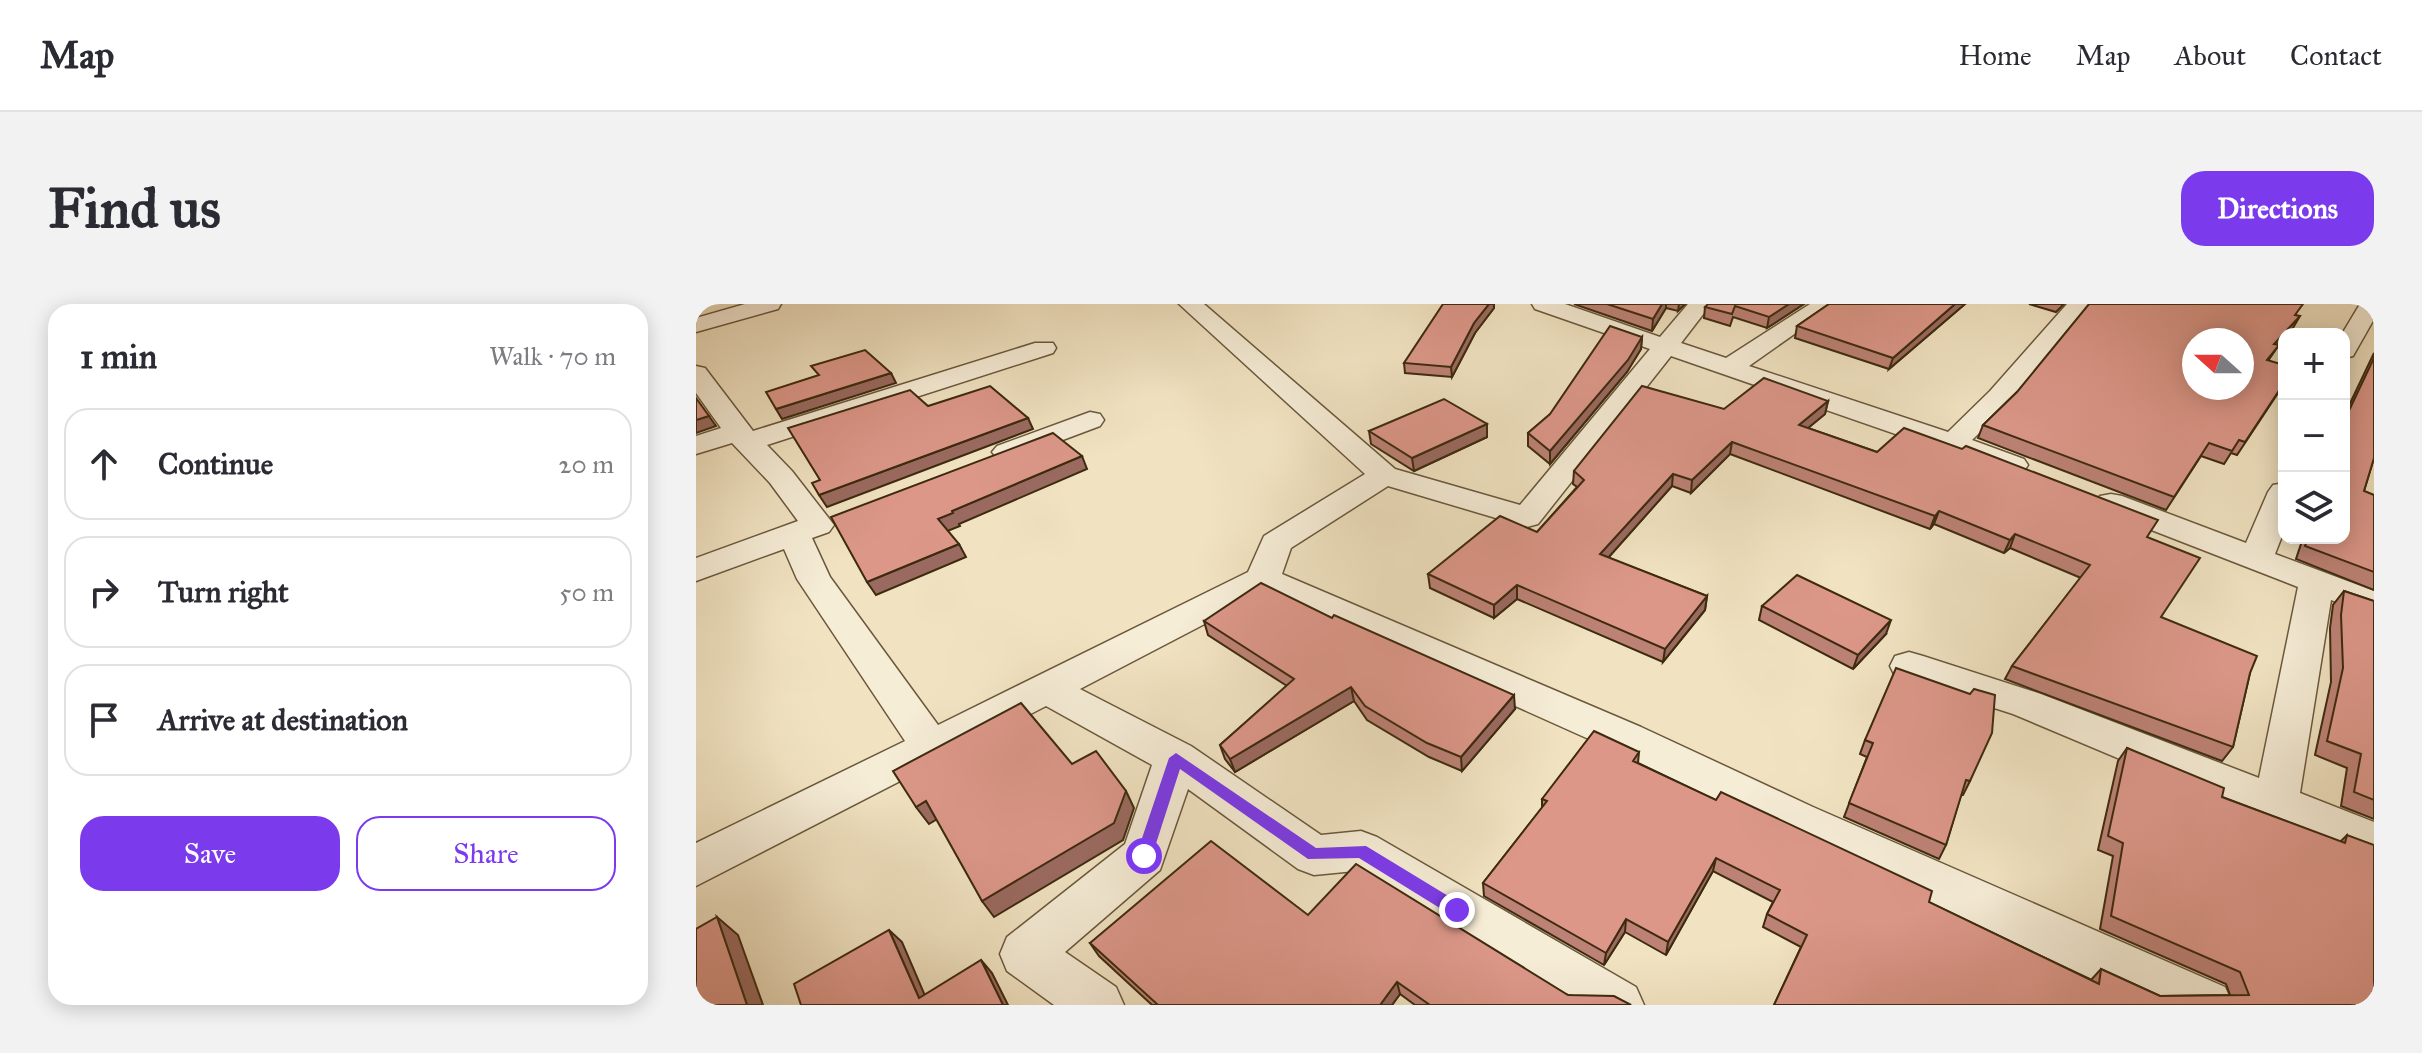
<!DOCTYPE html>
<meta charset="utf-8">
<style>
body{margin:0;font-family:"IM FELL Great Primer",serif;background:#f2f2f3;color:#2b2b33}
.controls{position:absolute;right:24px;top:24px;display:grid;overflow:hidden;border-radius:16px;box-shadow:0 4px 20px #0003}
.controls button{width:72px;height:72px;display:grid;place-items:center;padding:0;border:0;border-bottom:2px solid #e1e1e2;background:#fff;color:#2b2b33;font:40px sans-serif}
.compass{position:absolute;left:1486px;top:24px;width:72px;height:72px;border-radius:50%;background:#fff;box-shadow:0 4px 20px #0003;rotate:291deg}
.stop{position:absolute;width:24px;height:24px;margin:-18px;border:6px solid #7c3aed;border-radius:50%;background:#fff}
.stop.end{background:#7c3aed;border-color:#fff;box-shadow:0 2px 8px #0008}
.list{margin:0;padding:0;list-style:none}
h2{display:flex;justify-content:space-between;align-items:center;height:104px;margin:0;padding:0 32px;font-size:34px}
h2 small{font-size:26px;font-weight:400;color:#7c7c81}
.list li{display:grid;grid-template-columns:52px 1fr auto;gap:24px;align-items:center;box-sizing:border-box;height:112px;margin:0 16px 16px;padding:0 16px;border:2px solid #e1e1e2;border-radius:24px}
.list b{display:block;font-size:30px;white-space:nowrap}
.list em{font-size:26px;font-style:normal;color:#7c7c81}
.actions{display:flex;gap:16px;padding:24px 32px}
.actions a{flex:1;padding:18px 0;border:2px solid #7c3aed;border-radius:24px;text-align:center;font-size:28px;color:#7c3aed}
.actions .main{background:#7c3aed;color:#fff}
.icon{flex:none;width:44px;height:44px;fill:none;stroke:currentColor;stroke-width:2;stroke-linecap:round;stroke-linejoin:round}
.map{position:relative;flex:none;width:1678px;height:701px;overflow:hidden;border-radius:24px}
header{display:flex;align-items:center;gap:48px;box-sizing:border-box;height:112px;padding:0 40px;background:#fff;border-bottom:2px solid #e1e1e2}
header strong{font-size:38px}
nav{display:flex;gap:44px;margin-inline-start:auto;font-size:28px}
.intro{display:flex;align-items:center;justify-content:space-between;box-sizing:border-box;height:192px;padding:0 48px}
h1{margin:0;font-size:56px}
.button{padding:20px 36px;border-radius:24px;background:#7c3aed;color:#fff;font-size:28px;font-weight:700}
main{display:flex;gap:48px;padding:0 48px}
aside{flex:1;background:#fff;border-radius:24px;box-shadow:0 4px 20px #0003}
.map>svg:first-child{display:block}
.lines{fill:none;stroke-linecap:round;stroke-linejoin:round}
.minor-casing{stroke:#6a583c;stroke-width:3}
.minor{fill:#f6edd7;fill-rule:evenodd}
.wall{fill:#bd8276;stroke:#3d2a0f;stroke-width:2}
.shaded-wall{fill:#9a6a60;stroke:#3d2a0f;stroke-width:2}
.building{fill:#dc9789;stroke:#3d2a0f;stroke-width:2;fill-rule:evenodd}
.route{fill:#7c3aed}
</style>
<header>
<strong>Map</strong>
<nav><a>Home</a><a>Map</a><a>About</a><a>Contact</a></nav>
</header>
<div class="intro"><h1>Find us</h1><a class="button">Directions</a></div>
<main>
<aside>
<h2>1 min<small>Walk · 70 m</small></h2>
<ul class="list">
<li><svg class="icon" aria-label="ahead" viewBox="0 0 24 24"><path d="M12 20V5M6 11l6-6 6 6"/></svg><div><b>Continue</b></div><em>20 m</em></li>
<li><svg class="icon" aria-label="right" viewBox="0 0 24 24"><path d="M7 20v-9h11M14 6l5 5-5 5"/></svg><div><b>Turn right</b></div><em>50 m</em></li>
<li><svg class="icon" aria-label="arrive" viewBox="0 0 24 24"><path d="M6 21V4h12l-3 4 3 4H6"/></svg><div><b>Arrive at destination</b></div></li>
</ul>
<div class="actions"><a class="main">Save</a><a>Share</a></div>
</aside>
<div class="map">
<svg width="1678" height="701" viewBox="0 0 1678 701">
<rect width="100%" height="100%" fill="#f1e3c2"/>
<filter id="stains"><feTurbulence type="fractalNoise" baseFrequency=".0025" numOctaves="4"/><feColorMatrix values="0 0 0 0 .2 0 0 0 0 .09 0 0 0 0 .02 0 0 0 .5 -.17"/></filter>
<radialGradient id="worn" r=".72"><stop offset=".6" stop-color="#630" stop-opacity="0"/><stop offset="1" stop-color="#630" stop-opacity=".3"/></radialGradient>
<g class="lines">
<defs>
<g id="minor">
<path d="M 49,0 L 85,0 L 82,5 L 0,28 L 0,14 Z"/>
<path d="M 483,0 L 508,0 L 699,165 L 824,201 L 954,45 L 839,5 L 836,0 L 869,0 L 964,33 L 992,0 L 1015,0 L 985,39 L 1030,54 L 1114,0 L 1141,0 L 1053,62 L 1252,128 L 1294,87 L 1371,0 L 1394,0 L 1314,99 L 1276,136 L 1328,155 L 1332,161 L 1328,167 L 1317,170 L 1306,167 L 975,52 L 842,220 L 831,223 L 820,220 L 692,182 L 595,244 L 586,270 L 945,423 L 1117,503 L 1529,683 L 1537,701 L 1452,701 L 1085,529 L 915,445 L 568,289 L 384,385 L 495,442 L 625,531 L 665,527 L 681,533 L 940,683 L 948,701 L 873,701 L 659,567 L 618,571 L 602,565 L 492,485 L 464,566 L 369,648 L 420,683 L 428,701 L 358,701 L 311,667 L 304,650 L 311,633 L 429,540 L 456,461 L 350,402 L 0,582 L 0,539 L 209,437 L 101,275 L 88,245 L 0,277 L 0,254 L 102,217 L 74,179 L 36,139 L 0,150 L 0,132 L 25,124 L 0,89 L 0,62 L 9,64 L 57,127 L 339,39 L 357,39 L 360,44 L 357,49 L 71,141 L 96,167 L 138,221 L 133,228 L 116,234 L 134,273 L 242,421 L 552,268 L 568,232 L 669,170 Z"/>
<path d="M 1664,0 L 1678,0 L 1678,15 L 1657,52 L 1648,54 L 1646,30 Z"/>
<path d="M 394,108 L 404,110 L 408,116 L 404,122 L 311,157 L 301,154 L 296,148 L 301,142 Z"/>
<path d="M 1588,179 L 1588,227 L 1579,250 L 1678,287 L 1678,312 L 1635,296 L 1604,489 L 1678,518 L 1678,557 L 1564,514 L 1317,410 L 1199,372 L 1194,362 L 1199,352 L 1213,348 L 1227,352 L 1345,390 L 1563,474 L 1602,283 L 1404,206 L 1399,199 L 1404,192 L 1415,190 L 1426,192 L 1550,239 L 1572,188 L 1577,181 Z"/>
</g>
</defs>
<use href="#minor" class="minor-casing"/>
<use href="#minor" class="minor"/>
</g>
<g class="wall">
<path d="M 793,0 L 798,0 L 798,4 L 779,29 L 756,73 L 709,69 L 708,59 Z"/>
<path d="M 878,0 L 989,0 L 982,7 L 970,4 L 956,27 Z"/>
<path d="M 1108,0 L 1071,24 L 1037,13 L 1034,22 L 1008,14 L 1009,3 Z"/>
<path d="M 1133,0 L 1269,0 L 1193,65 L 1099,34 L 1101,22 Z"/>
<path d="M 1333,0 L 1368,0 L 1360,8 Z"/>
<path d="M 1600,11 L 1597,24 L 1591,30 L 1588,30 L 1588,33 L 1581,40 L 1583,41 L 1572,57 L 1588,80 L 1541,151 L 1535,149 L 1528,160 L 1505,152 L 1470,206 L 1282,134 L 1287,121 L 1321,88 Z"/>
<path d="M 946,33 L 945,45 L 931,68 L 854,160 L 832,142 L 832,129 Z"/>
<path d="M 1678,49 L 1678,154 L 1668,187 L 1678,191 L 1678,286 L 1600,255 L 1607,234 L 1648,234 L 1648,112 Z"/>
<path d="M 1132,97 L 1129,110 L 1112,124 L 1181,148 L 1452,234 L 1465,313 L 1554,369 L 1537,443 L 1526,457 L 1309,375 L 1316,362 L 1385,274 L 1314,244 L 1308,249 L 1238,220 L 1234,225 L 1034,150 L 995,189 L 976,182 L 912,254 L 1011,292 L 1009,306 L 967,358 L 821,295 L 798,314 L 734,284 L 732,270 L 841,228 L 881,183 L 877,180 L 878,167 L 1028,105 Z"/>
<path d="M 791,120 L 791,133 L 718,167 L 675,140 L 673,127 Z"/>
<path d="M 1648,287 L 1678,297 L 1678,515 L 1645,502 L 1651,464 L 1619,451 L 1635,378 L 1634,324 L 1637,301 Z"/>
<path d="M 1066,302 L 1190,330 L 1157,365 L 1063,316 Z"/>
<path d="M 508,317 L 819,405 L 766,467 L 733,453 L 671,416 L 658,397 L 539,468 L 529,455 L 524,441 L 591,382 L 512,331 Z"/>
<path d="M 1169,436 L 1274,477 L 1267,491 L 1265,491 L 1250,541 L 1243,555 L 1148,513 L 1171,453 L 1164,450 Z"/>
<path d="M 1431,444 L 1526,493 L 1644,538 L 1651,531 L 1678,701 L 1078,701 L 1105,643 L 1067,623 L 1071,610 L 1077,598 L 1017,567 L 970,651 L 929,628 L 908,661 L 788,592 L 787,579 L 846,504 L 846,495 L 943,448 L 942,459 L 1395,676 L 1405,665 L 1464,692 L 1534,691 L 1530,680 L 1404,625 L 1417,552 L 1402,546 L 1422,457 Z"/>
<path d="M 612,611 L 872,691 L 935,701 L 719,701 L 704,690 L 696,701 L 456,701 L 403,652 L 394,639 Z"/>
</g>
<g class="shaded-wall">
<path d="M 793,0 L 798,0 L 798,4 L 779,29 L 756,73 L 755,63 L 778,19 Z"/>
<path d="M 966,0 L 970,0 L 970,4 L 956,27 L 957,15 Z"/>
<path d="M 983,0 L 989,0 L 982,7 Z"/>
<path d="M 1093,0 L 1108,0 L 1071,24 L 1073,13 Z"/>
<path d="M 1259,0 L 1269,0 L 1193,65 L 1197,54 Z"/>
<path d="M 1604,12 L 1597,24 L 1591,30 L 1588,30 L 1588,33 L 1571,52 L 1578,40 Z"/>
<path d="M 946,33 L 945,45 L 931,68 L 854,160 L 854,147 Z"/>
<path d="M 195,69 L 200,79 L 86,115 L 80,105 Z"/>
<path d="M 1132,97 L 1129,110 L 1100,134 L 1103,121 Z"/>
<path d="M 13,112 L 20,122 L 0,129 L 0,116 Z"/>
<path d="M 332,114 L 337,125 L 131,203 L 123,191 Z"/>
<path d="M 791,120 L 791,133 L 718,167 L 716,154 Z"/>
<path d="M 1036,138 L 1034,150 L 995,189 L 996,176 Z"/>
<path d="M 386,152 L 391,165 L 263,220 L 264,222 L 249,228 L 242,215 L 256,207 Z"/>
<path d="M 977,170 L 976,182 L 903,264 L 904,250 Z"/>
<path d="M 1243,207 L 1238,220 L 1234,225 L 1239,212 Z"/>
<path d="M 1319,230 L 1314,244 L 1308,249 L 1314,236 Z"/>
<path d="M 263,240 L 270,253 L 180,291 L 171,278 Z"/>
<path d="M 821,281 L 821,295 L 798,314 L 798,301 Z"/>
<path d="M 1011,292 L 1009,306 L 967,358 L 969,345 Z"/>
<path d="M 1195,316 L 1190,330 L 1157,365 L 1162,351 Z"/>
<path d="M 655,383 L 658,397 L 539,468 L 534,455 Z"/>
<path d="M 818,391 L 819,405 L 766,467 L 765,453 Z"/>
<path d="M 430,487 L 438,504 L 427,536 L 298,613 L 286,597 Z"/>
<path d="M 230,497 L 243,514 L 233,520 L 220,503 Z"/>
<path d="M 1020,554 L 1017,567 L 970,651 L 972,638 Z"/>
<path d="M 21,613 L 42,631 L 67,701 L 51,701 Z"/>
<path d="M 930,615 L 929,628 L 908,661 L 910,649 Z"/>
<path d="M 193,626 L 206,638 L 233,701 L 223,694 Z"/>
<path d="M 285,656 L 296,669 L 312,701 L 307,701 Z"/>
<path d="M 701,678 L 704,690 L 696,701 L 684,701 Z"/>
</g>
<g class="building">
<path d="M 747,0 L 793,0 L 778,19 L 755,63 L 708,59 Z"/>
<path d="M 911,0 L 966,0 L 957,15 Z"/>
<path d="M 1012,0 L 1093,0 L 1073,13 L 1039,2 L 1036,10 L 1009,3 Z"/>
<path d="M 1133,0 L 1259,0 L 1197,54 L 1101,22 Z"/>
<path d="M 1393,0 L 1607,0 L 1599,11 L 1604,12 L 1578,40 L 1583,41 L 1571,56 L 1588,61 L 1588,79 L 1549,138 L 1543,136 L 1536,147 L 1513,139 L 1478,193 L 1287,121 L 1321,88 ZM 1498,36 L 1546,36 L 1546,84 L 1498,84 Z"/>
<path d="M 914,22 L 946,33 L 932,56 L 854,147 L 832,129 L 854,110 Z"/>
<path d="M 169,46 L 195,69 L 80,105 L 70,88 L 123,71 L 115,62 Z"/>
<path d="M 1678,54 L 1678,154 L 1668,187 L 1678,191 L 1678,268 L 1609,242 L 1612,234 L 1648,234 L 1648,117 Z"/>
<path d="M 1068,74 L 1132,97 L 1103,121 L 1181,148 L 1208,124 L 1266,145 L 1270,142 L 1462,216 L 1451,233 L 1504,254 L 1465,313 L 1561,352 L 1554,369 L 1537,443 L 1316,362 L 1394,261 L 1319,230 L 1314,236 L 1243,207 L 1239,212 L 1036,138 L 996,176 L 977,170 L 904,250 L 1011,292 L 969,345 L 821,281 L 798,301 L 732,270 L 804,212 L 841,228 L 888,176 L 878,167 L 946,82 L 1028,105 Z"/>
<path d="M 294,82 L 332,114 L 123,191 L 116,179 L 124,176 L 92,124 L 214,86 L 232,102 Z"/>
<path d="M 0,94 L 13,112 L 0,116 Z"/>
<path d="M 748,95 L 791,120 L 716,154 L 673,127 Z"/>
<path d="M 357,129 L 386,152 L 256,207 L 257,209 L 242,215 L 263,240 L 171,278 L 135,213 Z"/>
<path d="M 1101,271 L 1195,316 L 1162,351 L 1066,302 Z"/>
<path d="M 565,279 L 636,314 L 638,311 L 818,391 L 765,453 L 731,439 L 669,402 L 655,383 L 534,455 L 524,441 L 598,375 L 508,317 Z"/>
<path d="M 1648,287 L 1678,297 L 1678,496 L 1658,488 L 1665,450 L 1631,437 L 1647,364 L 1645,311 Z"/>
<path d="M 1200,364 L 1274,390 L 1278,385 L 1299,391 L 1296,429 L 1274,477 L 1270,476 L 1250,541 L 1153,499 L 1177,439 L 1169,436 Z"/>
<path d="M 325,399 L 376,460 L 400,447 L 430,487 L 418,519 L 286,597 L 230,497 L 220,503 L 197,467 Z"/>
<path d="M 898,427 L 943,448 L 937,457 L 1020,496 L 1025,488 L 1236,587 L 1233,598 L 1403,680 L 1405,665 L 1464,692 L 1553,691 L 1544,668 L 1415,612 L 1427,539 L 1412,532 L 1431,444 L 1528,484 L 1526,493 L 1649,539 L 1651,531 L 1678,541 L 1678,701 L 1078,701 L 1111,631 L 1071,610 L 1084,586 L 1020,554 L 972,638 L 930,615 L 910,649 L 787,579 L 851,497 L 846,495 Z"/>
<path d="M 515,537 L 612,611 L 660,560 L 872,691 L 918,692 L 935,701 L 734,701 L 701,678 L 684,701 L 460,701 L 461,700 L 394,639 Z"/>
<path d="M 21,613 L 51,701 L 0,701 L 0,625 Z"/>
<path d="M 193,626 L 223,694 L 285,656 L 307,701 L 105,701 L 98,680 Z"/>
</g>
<path class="route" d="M 480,449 L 620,544 L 670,542 L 767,601 L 769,606 L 767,611 L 755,611 L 663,554 L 612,555 L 484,465 L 456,552 L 448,559 L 442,557 L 440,552 L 473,454 Z"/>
<rect width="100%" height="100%" filter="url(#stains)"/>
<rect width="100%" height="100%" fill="url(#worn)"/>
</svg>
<div class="controls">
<button>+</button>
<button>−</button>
<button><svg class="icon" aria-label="layers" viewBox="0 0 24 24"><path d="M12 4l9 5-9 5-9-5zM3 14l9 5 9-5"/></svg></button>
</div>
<svg class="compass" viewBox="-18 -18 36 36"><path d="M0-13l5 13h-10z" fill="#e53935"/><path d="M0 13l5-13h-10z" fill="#7c7c81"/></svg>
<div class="stop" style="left:448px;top:552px"></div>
<div class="stop end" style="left:761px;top:606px"></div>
</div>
</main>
